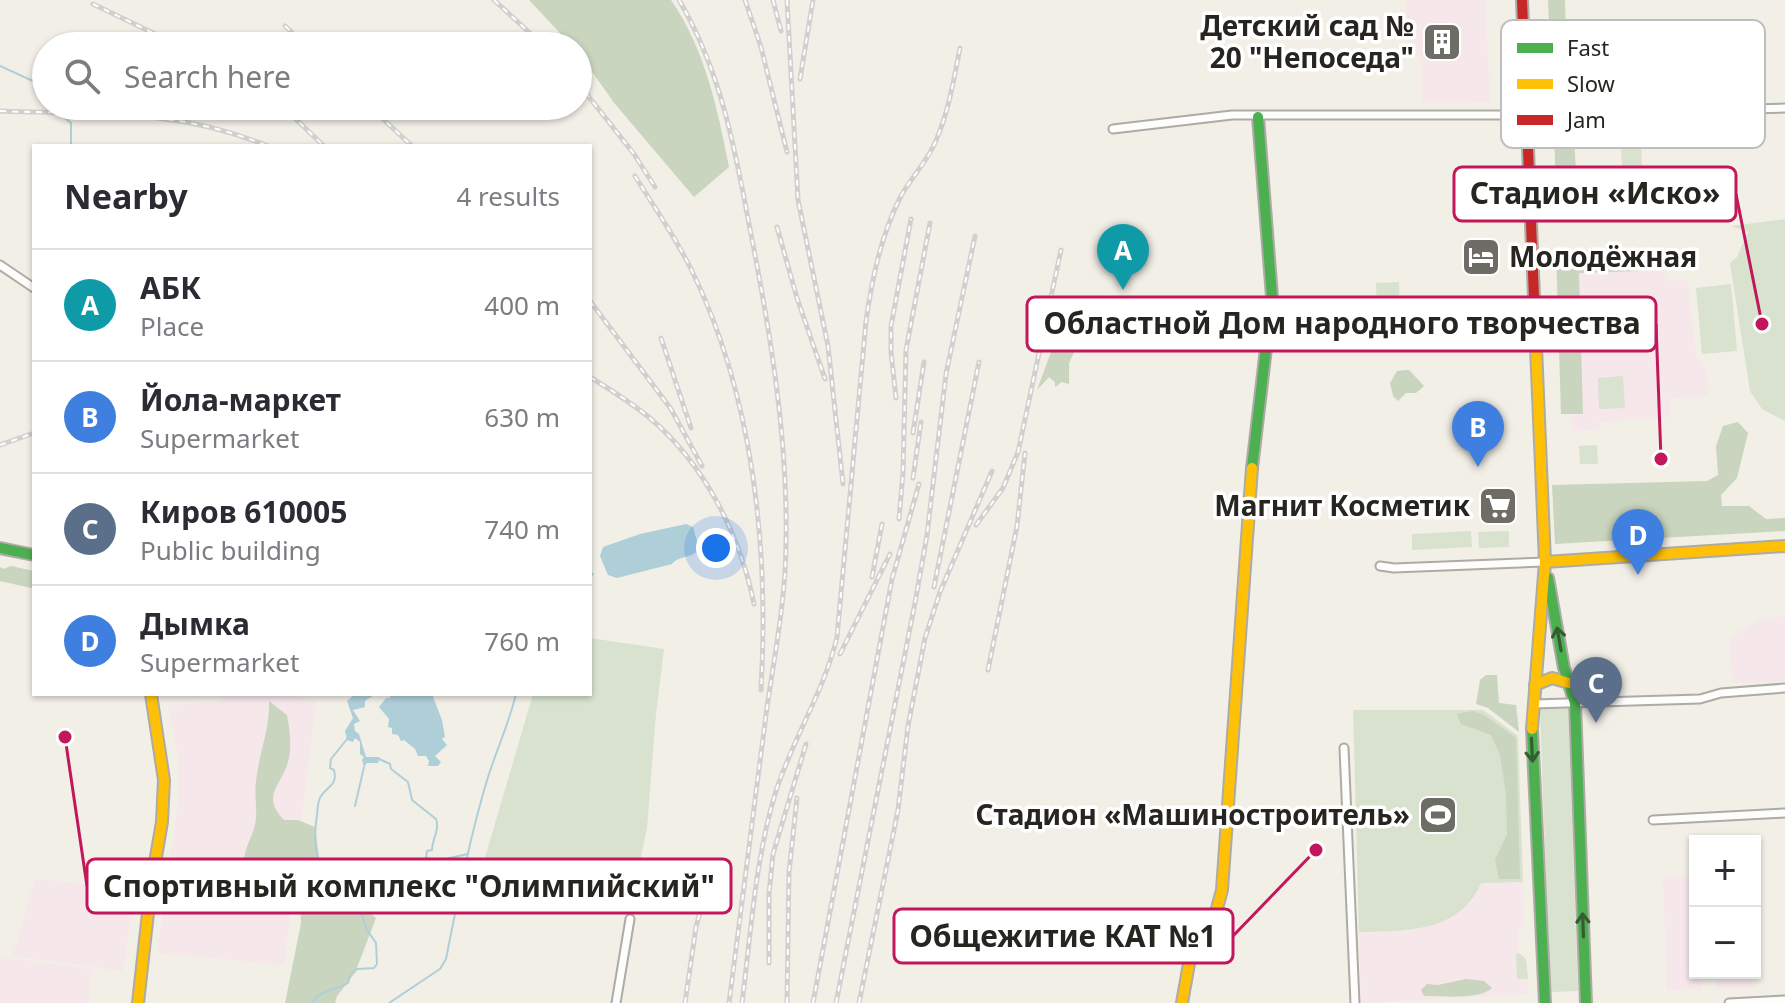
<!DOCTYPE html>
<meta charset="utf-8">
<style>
body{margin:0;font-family:"Noto Sans",sans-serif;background:#f7f7f7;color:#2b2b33}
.controls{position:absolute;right:24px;bottom:24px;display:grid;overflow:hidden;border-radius:0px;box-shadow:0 2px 6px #0004}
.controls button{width:72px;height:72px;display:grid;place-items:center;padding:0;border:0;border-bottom:2px solid #e1e1e2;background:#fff;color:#2b2b33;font:40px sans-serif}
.you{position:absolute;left:716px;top:548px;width:28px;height:28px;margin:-20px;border:6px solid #fff;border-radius:50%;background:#1a73e8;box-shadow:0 0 0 12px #1a73e833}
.badge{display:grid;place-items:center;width:52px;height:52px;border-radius:50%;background:#2563eb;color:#fff;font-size:26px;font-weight:700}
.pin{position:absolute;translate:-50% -66px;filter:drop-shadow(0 2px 4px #0008)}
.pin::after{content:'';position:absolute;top:42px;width:28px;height:24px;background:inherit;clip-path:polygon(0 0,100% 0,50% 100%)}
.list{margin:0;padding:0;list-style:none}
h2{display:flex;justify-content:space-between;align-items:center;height:104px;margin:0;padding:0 32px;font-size:34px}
h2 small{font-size:26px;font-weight:400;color:#7c7c81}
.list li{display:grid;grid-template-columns:52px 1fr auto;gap:24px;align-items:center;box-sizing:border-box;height:112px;padding:0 32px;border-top:2px solid #e1e1e2}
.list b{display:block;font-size:30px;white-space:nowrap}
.list p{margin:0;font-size:26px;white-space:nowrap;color:#7c7c81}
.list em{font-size:26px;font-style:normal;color:#7c7c81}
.icon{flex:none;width:44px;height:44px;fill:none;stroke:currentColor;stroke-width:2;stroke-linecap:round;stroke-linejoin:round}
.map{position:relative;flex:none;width:1785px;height:1003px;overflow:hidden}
.search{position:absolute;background:#fff;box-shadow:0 2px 6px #0004;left:32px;top:32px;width:560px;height:88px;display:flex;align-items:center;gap:20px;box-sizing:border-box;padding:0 28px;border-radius:44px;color:#7c7c81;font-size:30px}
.panel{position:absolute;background:#fff;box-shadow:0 2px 6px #0004;left:32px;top:144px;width:560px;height:552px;border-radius:0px}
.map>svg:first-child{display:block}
.education{fill:#f5e7ea}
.green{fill:#d8e2ce}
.forest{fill:#c9d5be}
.water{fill:#afcfd8}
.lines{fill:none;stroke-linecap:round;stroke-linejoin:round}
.stream{stroke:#afcfd8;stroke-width:2}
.street-casing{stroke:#adaba5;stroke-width:11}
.fast-casing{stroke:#adaba5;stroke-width:14}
.slow-casing{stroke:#adaba5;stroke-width:14}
.jam-casing{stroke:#adaba5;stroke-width:14}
.street{stroke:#fdfdfb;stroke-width:7}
.fast{stroke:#4caf50;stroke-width:10}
.slow{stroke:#ffc107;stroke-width:10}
.jam{stroke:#c62828;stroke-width:10}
.rail-casing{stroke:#d1d0ce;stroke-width:5}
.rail{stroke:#fff;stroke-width:2;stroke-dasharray:6;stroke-linecap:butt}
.oneway{stroke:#355c33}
.labels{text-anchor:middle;stroke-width:7;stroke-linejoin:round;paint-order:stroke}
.poi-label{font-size:28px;font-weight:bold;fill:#26251f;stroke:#fff;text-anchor:end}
.key{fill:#fff;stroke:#bebebc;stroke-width:2}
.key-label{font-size:22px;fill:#26251f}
.leader{fill:none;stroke:#c2185b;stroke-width:3}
.callout-dot{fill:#c2185b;stroke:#fff;stroke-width:3}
.callout{fill:#fff;stroke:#c2185b;stroke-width:3}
.callout-label{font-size:30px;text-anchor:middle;font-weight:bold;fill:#26251f}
</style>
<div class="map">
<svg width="1785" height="1003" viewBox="0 0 1785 1003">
<rect width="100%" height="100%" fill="#f2efe7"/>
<g class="education">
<path d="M 1405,0 L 1485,0 L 1490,102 L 1422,103 L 1421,62 L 1418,56 L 1408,56 Z"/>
<path d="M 1663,256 L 1665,281 L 1688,280 L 1696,355 L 1707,374 L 1709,396 L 1669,398 L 1670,417 L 1599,422 L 1599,429 L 1572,431 L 1565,261 Z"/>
<path d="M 1785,616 L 1785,681 L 1733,683 L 1729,643 L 1735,634 L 1762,619 Z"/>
<path d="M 220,694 L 276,694 L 316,700 L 284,965 L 157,953 L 179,796 L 179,762 L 168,706 L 219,702 Z"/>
<path d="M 1695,876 L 1695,973 L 1752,973 L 1753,988 L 1716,989 L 1716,980 L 1702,980 L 1702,989 L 1667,990 L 1663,877 Z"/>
<path d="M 35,879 L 135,889 L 123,971 L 13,956 Z"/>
<path d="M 1523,882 L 1524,924 L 1518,930 L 1519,953 L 1526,959 L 1528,994 L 1361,1003 L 1359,932 L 1412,931 L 1448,919 L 1462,910 L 1474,899 L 1480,883 Z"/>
<path d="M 0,957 L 92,969 L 88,1003 L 0,1003 Z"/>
</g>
<g class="green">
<path d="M 1641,142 L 1642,167 L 1622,168 L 1621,143 Z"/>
<path d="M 1785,219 L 1785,421 L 1762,409 L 1750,391 L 1730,263 L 1737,257 L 1748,232 L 1731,226 Z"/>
<path d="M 1399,282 L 1400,324 L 1377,325 L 1376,283 Z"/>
<path d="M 1731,284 L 1737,351 L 1702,354 L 1696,288 Z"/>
<path d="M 1623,376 L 1625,408 L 1599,409 L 1598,378 Z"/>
<path d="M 1597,445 L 1598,464 L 1580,464 L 1579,446 Z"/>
<path d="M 1471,531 L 1472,547 L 1412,550 L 1412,534 Z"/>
<path d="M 1509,531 L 1509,547 L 1479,548 L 1478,532 Z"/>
<path d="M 590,638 L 664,649 L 656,714 L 647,828 L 633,894 L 482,868 L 533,694 L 590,694 Z"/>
<path d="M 1568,706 L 1578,991 L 1550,992 L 1540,707 Z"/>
<path d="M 1353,710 L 1483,710 L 1518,736 L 1523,882 L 1481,883 C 1460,933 1405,931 1359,932 Z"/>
<path d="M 1519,953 L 1526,959 L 1528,979 L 1517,979 L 1516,954 Z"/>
</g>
<g class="forest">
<path d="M 529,0 L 671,0 C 705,49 718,110 729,167 L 694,197 L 615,104 L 578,52 L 578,46 L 572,46 Z"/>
<path d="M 1548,0 L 1565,0 L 1567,93 L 1552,94 Z"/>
<path d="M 1574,133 L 1578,216 L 1557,217 L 1554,134 Z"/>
<path d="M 1636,248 L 1637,271 L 1579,273 L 1583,414 L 1561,414 L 1556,251 Z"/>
<path d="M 1075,322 L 1077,346 L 1069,363 L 1069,384 L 1062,382 L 1055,387 L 1055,382 L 1049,377 L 1037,390 L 1058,333 L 1060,331 L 1063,340 Z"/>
<path d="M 1405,370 L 1409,370 L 1424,386 L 1416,393 L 1406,393 L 1398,401 L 1393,396 L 1390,383 L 1397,371 Z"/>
<path d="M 1738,422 L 1748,433 L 1737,478 L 1721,495 L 1722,506 L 1749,506 L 1766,519 L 1785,518 L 1785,531 L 1555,544 L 1552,485 L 1707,481 L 1718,475 L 1716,446 L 1723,426 Z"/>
<path d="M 11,566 L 34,571 L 34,586 L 31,588 L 0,581 L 0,567 L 3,569 Z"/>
<path d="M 1486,675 L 1497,675 L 1499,703 L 1516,705 L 1519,732 L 1488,708 L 1476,704 L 1480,680 Z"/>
<path d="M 269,701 L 287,715 C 290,732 293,751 286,768 C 277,789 263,798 284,820 L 298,820 L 315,827 L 319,857 L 328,878 L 345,889 L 355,901 L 376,918 L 355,973 L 337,996 L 335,1003 L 285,1003 L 301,923 L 299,878 L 272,886 L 259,878 L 244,860 C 245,847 252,837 255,825 C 258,811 254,795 256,781 C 259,753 270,729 269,701 Z"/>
<path d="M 1473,711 L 1484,715 L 1516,738 L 1520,879 L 1499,879 L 1495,860 L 1507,834 L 1506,794 L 1500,755 L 1491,735 L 1461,724 L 1457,714 Z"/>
<path d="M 1466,979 L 1484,981 L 1492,988 C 1479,1000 1442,996 1424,996 L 1421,990 L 1427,984 L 1438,985 Z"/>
</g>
<g class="water">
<path d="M 686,524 L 693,527 L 699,549 C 692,559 679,555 672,564 L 617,578 L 608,575 L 600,556 L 603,547 L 640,534 Z"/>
<path d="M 355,694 L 374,695 L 365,701 L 365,707 L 353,710 L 360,721 L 354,724 L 355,731 L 359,734 L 366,757 L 380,757 L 378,763 L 367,763 L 364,767 L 362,760 L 364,757 L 360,754 L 360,742 L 355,738 L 353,742 L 347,740 L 345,731 L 353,718 L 347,701 Z"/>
<path d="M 390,694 L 432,694 L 442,720 L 445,737 L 442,739 L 447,745 L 435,756 L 441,762 L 438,766 L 428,766 L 429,761 L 426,756 L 418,756 L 415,749 L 404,740 L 401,741 L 398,735 L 392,734 L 392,728 L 388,727 L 389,719 L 379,707 L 386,698 L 390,698 Z"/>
</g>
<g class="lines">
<g class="stream">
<path d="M 0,66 L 46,87"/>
<path d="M 65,118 L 71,123 L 71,146"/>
<path d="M 590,576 L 593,574"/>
<path d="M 475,694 L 486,694"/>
<path d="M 379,759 L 390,764 L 391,769 L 408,782 L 412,800 L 436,819 C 440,830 432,839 432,850 L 427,851 L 426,858 L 436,861 L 468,854"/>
<path d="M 355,806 L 364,767"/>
<path d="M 312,1003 C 321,989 335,991 348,983 L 350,975 L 357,969 L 374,968 L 377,964 L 376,943 L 367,930 L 355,897 L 345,889 L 329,883 C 315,862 313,839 317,815 C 318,808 317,802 321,796 C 327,786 338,786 334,770 L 330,768 L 331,759 L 347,739"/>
<path d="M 389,1003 L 440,969 L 446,959 C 458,898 470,836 488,777 C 497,749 509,723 516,694"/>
</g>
<defs>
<g id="street">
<path d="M 1113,129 L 1232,115 L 1526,115 L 1785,108"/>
<path d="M 0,265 L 34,288"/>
<path d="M 1380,566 L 1394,568 L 1545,562"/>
<path d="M 1533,704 L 1700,699 L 1721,693 L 1785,688"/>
<path d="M 1344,748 L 1355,1003"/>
<path d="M 1653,820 L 1785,813"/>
<path d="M 616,1003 L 630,919"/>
<path d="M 1729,1003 L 1785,1000"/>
</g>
<g id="fast">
<path d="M 1252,468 L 1272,297 L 1258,117"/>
<path d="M 0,548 L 34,555"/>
<path d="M 1548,578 L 1564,668 L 1575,703 L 1586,1003"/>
<path d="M 1532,729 L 1545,1003"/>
</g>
<g id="slow">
<path d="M 1545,562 L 1785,546"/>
<path d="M 1535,685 L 1552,678 L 1569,683"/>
<path d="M 1532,729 L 1545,562 L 1536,347"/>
<path d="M 138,1003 L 151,886 L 162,822 L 164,780 L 151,694"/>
<path d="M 1182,1003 L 1193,941 L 1216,912 L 1222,890 L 1252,468"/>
</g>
<path id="jam" d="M 1522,0 L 1536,347"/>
</defs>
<use href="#street" class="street-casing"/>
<use href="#fast" class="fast-casing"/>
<use href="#slow" class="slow-casing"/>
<use href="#jam" class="jam-casing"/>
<use href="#street" class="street"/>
<use href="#fast" class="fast"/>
<use href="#slow" class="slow"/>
<use href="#jam" class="jam"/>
<defs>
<g id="rail">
<path d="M 494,0 L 544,46"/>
<path d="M 679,0 C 721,71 735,149 750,229 C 770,331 788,438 786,541 C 786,600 774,657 766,715 C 753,811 742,907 729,1003"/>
<path d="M 745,0 L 761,47 L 787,152"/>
<path d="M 773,0 L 781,31"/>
<path d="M 787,0 L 798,200 L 828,346 L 843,484"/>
<path d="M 93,4 L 180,46"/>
<path d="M 285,26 L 306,46"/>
<path d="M 800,79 L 813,0"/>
<path d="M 578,83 L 634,154 L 655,187"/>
<path d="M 282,106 L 324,146"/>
<path d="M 369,106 L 412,146"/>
<path d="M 0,111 C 98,115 174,108 268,146"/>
<path d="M 635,176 C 654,207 676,238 692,271 C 754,398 769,550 761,690"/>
<path d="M 777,227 L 797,298 L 825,379"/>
<path d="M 590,301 L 671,409 L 702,466"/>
<path d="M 661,338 L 691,428"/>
<path d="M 590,377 C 611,390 632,403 651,419 C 705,465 740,535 754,604"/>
<path d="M 896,398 L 891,352 L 891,326 L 911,219"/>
<path d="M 913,433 L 924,362"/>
<path d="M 0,445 L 34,433"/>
<path d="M 913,478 L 921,422"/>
<path d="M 899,519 L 903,473 L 906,350 L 930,223"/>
<path d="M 976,525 L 1003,488 L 1018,452 L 1061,250"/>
<path d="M 872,577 L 882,524"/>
<path d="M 934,587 L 979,362"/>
<path d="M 840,654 L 890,554"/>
<path d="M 988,670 L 1017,526 L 1025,453"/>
<path d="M 769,963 L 769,894 L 773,854 L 806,744"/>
<path d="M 685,1003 L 696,927 L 708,883"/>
<path d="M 742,1003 C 751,933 755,859 776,791 C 793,738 824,692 837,637 L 866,321 C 872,279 881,235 901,196 C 912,176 929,160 937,138 C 949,110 954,78 960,48"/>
<path d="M 787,1003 L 789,872 L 797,798"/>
<path d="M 813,1003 L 892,579 L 919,484"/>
<path d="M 836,1003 L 915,603 L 927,535 L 946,374 L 975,236"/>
<path d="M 859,1003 L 898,810 L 908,726 L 925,638 L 940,592 L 992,471"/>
</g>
</defs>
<use href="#rail" class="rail-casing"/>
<use href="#rail" class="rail"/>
</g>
<defs><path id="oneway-shaft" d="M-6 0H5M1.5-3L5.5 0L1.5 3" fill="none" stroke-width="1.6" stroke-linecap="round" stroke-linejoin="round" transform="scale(2)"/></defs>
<g class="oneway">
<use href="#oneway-shaft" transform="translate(1559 639) rotate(-100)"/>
<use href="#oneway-shaft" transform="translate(1532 750) rotate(87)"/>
<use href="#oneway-shaft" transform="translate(1583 925) rotate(-92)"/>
</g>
<defs>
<symbol id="building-square" viewBox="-11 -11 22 22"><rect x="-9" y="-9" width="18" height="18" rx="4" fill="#6d6c65" stroke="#fff"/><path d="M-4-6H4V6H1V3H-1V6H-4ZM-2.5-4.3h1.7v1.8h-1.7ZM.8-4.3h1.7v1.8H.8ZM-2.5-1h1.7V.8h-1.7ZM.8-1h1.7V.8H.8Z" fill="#fff"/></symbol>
<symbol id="hotel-square" viewBox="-11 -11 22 22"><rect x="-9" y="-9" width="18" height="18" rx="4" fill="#6d6c65" stroke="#fff"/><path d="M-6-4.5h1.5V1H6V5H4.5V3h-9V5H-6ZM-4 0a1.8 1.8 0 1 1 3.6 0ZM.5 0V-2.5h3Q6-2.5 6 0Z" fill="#fff"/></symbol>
<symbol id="supermarket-square" viewBox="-11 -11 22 22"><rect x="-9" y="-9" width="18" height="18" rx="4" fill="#6d6c65" stroke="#fff"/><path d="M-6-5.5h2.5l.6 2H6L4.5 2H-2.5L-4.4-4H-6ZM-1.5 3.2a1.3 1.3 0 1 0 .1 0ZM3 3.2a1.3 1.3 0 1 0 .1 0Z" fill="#fff"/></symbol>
<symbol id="stadium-square" viewBox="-11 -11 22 22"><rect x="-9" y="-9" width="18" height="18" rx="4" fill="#6d6c65" stroke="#fff"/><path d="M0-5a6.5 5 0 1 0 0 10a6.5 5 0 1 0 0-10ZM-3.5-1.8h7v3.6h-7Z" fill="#fff"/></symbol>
</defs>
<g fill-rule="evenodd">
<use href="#building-square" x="1420" y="20" width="44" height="44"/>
<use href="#hotel-square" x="1459" y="235" width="44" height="44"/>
<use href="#supermarket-square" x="1476" y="484" width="44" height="44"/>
<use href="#stadium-square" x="1416" y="793" width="44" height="44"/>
</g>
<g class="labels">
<g class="poi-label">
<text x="1414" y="36">Детский сад №<tspan x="1414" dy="32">20 "Непоседа"</tspan></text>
<text x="1509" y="267" text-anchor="start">Молодёжная</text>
<text x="1470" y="516">Магнит Косметик</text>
<text x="1410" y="825">Стадион «Машиностроитель»</text>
</g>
</g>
<rect x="1501" y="20" width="264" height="128" rx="12" class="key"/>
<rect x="1517" y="43" width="36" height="10" fill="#4caf50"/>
<rect x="1517" y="79" width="36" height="10" fill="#ffc107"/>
<rect x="1517" y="115" width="36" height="10" fill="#c62828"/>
<g class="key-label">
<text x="1567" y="56">Fast</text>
<text x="1567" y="92">Slow</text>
<text x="1567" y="128">Jam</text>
</g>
<path class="leader" d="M1762 324L1736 194M1661 459L1656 324M65 737L87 886M1316 850L1233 936"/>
<g class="callout-dot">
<circle cx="1762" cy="324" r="8"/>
<circle cx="1661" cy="459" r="8"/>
<circle cx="65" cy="737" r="8"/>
<circle cx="1316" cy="850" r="8"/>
</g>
<g class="callout">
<rect x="1454" y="167" width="282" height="54" rx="8"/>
<rect x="1027" y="297" width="629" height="54" rx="8"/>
<rect x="87" y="859" width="644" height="54" rx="8"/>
<rect x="894" y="909" width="339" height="54" rx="8"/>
</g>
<g class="callout-label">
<text x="1595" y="204">Стадион «Иско»</text>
<text x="1342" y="334">Областной Дом народного творчества</text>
<text x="409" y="897">Спортивный комплекс "Олимпийский"</text>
<text x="1063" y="947">Общежитие КАТ №1</text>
</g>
</svg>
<div class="controls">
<button>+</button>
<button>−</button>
</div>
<div class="you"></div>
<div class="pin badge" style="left:1123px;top:290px;background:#0f9aa8">A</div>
<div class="pin badge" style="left:1478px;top:467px;background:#3f7fe0">B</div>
<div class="pin badge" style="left:1596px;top:723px;background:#5c6f8a">C</div>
<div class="pin badge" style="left:1638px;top:575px;background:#3f7fe0">D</div>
<div class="search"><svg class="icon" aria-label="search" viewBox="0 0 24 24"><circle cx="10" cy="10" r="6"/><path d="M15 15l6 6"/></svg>Search here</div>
<section class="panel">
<h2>Nearby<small>4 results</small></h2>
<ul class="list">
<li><span class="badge" style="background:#0f9aa8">A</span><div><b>АБК</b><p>Place</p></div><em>400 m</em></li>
<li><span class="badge" style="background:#3f7fe0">B</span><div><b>Йола-маркет</b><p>Supermarket</p></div><em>630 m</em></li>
<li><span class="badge" style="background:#5c6f8a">C</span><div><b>Киров 610005</b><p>Public building</p></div><em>740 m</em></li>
<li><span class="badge" style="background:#3f7fe0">D</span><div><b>Дымка</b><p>Supermarket</p></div><em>760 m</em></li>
</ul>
</section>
</div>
